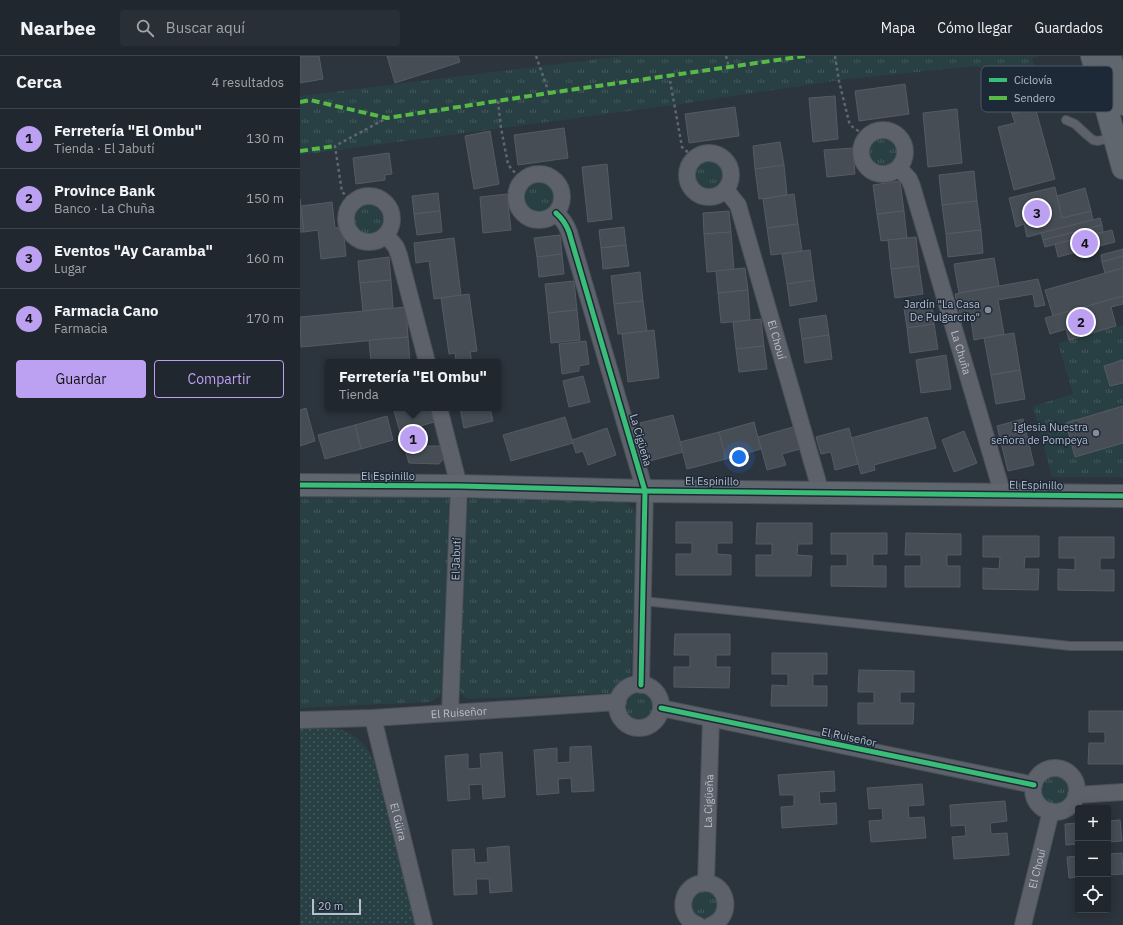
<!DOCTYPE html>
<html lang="es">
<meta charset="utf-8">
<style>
body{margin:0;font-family:"IBM Plex Sans",sans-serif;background:#292f36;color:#f1f3f6}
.controls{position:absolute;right:12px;bottom:12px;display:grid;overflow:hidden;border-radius:4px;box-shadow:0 2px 10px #0003}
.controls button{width:36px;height:36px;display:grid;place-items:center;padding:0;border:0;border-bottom:1px solid #3e444a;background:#21272e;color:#f1f3f6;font:20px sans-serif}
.scale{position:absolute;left:12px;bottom:10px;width:49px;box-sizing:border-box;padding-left:4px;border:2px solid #b6bfcd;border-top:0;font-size:11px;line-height:14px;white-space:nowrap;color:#b6bfcd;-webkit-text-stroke:3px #1e2938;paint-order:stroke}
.you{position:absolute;left:439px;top:401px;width:14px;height:14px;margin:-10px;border:3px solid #fff;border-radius:50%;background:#1a73e8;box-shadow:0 0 0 6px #1a73e833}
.badge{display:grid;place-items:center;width:26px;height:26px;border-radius:50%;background:#bca0f2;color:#111;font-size:13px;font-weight:700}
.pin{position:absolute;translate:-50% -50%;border:2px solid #fff;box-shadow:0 1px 4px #0006}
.popup{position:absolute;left:25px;top:303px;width:176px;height:52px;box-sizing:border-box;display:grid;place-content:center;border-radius:4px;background:#21272e;filter:drop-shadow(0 1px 3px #0005);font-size:13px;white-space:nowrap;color:#a2a5aa}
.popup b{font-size:15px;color:#f1f3f6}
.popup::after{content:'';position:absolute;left:50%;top:100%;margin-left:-8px;border:8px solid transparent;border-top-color:#21272e}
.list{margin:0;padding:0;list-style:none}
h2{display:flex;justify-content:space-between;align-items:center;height:52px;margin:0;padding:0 16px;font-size:17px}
h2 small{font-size:13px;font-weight:400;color:#a2a5aa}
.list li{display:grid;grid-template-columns:26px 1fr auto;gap:12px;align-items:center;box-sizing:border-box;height:60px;padding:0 16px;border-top:1px solid #3e444a}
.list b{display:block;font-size:15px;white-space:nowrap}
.list p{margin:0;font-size:13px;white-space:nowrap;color:#a2a5aa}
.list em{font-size:13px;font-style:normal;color:#a2a5aa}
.actions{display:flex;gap:8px;padding:12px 16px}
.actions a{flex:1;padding:9px 0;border:1px solid #bca0f2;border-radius:4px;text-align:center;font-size:14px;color:#bca0f2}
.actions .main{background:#bca0f2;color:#111}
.icon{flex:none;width:22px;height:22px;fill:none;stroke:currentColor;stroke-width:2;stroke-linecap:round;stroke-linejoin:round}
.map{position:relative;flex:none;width:823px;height:869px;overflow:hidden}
header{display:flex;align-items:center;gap:24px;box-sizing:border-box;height:56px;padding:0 20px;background:#21272e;border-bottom:1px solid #3e444a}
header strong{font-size:19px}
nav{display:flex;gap:22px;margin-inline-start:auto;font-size:14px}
.search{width:280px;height:36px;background:#292f36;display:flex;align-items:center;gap:10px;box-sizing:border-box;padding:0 14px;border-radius:4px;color:#a2a5aa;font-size:15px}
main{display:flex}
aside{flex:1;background:#21272e}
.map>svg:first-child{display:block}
.grass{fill:url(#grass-tufts)}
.park{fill:url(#park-dots)}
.building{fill:#464d55;stroke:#545b64}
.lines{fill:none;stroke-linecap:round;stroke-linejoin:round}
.lane-casing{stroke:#4a5057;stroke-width:10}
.street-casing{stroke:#4a5057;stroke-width:18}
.secondary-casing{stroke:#4a5057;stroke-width:24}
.path{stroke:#60666d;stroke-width:2.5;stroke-dasharray:3 3;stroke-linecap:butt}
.lane{stroke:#5c616a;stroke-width:8}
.street{stroke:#5c616a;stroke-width:16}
.secondary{stroke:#60666e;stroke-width:22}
.quiet{stroke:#58b947;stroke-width:4;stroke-dasharray:8 4;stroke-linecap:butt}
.cycleway-casing{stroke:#1e2938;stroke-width:8}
.cycleway{stroke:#3abd76;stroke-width:5}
.poi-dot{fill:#868e9b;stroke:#1e2938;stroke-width:1.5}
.labels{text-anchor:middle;stroke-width:3;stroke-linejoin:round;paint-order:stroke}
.poi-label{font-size:11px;fill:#b6bfcd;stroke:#1e2938;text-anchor:end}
.street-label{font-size:11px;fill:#b6bfcd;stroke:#1e2938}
.key{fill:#1e2938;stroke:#4c5665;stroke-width:1}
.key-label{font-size:11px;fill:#b6bfcd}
</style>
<header>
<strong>Nearbee</strong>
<div class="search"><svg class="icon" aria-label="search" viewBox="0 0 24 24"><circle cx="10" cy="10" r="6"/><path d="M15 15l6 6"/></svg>Buscar aquí</div>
<nav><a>Mapa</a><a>Cómo llegar</a><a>Guardados</a></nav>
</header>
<main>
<aside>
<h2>Cerca<small>4 resultados</small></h2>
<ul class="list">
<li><span class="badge">1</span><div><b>Ferretería &quot;El Ombu&quot;</b><p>Tienda · El Jabutí</p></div><em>130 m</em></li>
<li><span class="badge">2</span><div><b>Province Bank</b><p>Banco · La Chuña</p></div><em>150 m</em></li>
<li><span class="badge">3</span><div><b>Eventos &quot;Ay Caramba&quot;</b><p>Lugar</p></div><em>160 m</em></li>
<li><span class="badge">4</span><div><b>Farmacia Cano</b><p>Farmacia</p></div><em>170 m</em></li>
</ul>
<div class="actions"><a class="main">Guardar</a><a>Compartir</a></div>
</aside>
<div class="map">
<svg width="823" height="869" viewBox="0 0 823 869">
<defs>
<pattern id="grass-tufts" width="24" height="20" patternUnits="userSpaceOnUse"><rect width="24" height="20" fill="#284043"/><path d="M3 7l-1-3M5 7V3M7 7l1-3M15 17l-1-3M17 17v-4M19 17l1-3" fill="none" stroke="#455a5d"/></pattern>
<pattern id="park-dots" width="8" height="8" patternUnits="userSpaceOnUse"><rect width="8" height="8" fill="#284043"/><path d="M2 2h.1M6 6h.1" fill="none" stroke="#455a5d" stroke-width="1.8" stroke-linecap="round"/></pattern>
</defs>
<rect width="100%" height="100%" fill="#2c343d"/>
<g class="grass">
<path d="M 323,0 L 739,0 L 732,2 L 735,11 L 702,20 L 677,10 L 548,23 L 374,49 L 0,99 L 0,40 Z"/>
<circle cx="583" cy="96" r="17"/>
<circle cx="409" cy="119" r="17"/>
<circle cx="239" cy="141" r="17"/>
<circle cx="69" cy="163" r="17"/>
<path d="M 823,269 L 823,421 L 752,421 L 733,350 L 773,338 L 758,287 Z"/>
<path d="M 0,438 L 148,441 L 149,443 L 143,634 L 139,641 L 130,646 L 0,652 Z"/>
<path d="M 175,438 L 322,445 L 332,451 L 337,461 L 331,622 L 320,628 L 313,637 L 168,643 L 163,640 L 160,634 L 167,448 L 170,441 Z"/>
<circle cx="339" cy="650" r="17"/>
<circle cx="755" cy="734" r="17"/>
<path d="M 407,831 L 422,845 L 413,863 L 401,865 L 391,859 L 388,842 Z"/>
</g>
<path class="park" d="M 28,671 C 50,673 62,684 73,702 L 115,869 L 0,869 L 0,672 Z"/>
<g class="building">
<path d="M 0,0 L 19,0 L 23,23 L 0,27 Z"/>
<path d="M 87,0 L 158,0 L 160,6 L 95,27 Z"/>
<path d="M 735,11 L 745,49 L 712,58 L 702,20 Z"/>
<path d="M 605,28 L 609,58 L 559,65 L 555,35 Z"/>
<path d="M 535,40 L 538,83 L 513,86 L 509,42 Z"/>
<path d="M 435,51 L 439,80 L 389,87 L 385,58 Z"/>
<path d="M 735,51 L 755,123 L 714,134 L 698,71 L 715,67 L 712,58 Z"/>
<path d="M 657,53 L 662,107 L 628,111 L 623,57 Z"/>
<path d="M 264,72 L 268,102 L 218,109 L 214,79 Z"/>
<path d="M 190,75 L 199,128 L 174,133 L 165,80 Z"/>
<path d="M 480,86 L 484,109 L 455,113 L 453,90 Z"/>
<path d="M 553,92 L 555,118 L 527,121 L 524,94 Z"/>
<path d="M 89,97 L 92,118 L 85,119 L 85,124 L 56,128 L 53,102 Z"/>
<path d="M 307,108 L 312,163 L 288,166 L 282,111 Z"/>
<path d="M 484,109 L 487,139 L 459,143 L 455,113 Z"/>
<path d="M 674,115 L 677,145 L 642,149 L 639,119 Z"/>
<path d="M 600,125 L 604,155 L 577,158 L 573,129 Z"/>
<path d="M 755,131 L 762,162 L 791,155 L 793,164 L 727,181 L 724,168 L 716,171 L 709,142 Z"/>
<path d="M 785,132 L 791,155 L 762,162 L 757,140 Z"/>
<path d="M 138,137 L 140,155 L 114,158 L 112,140 Z"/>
<path d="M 207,138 L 211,174 L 183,177 L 180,141 Z"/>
<path d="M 494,138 L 498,168 L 467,172 L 463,143 Z"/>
<path d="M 0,143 L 4,176 L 0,176 Z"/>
<path d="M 677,145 L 681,174 L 646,178 L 642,149 Z"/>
<path d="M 32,146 L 35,172 L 43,171 L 46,200 L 21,203 L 18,174 L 4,176 L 1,150 Z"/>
<path d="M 140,155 L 142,176 L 117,179 L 114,158 Z"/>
<path d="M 429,155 L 431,176 L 404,178 L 403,157 Z"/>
<path d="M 604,155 L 607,182 L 581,185 L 577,158 Z"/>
<path d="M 800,162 L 802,169 L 743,184 L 741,177 Z"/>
<path d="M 498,168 L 502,195 L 471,199 L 467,172 Z"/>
<path d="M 802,169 L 803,176 L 745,191 L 743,184 Z"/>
<path d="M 324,171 L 326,189 L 301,192 L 299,174 Z"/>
<path d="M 681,174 L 683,197 L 648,201 L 646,178 Z"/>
<path d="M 812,174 L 815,186 L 758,201 L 755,188 Z"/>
<path d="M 431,176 L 434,214 L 407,216 L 404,178 Z"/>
<path d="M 260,179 L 262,198 L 237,201 L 234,182 Z"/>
<path d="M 616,181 L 619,210 L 591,213 L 588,184 Z"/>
<path d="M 154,182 L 161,239 L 134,243 L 129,205 L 116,207 L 114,187 Z"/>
<path d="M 326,189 L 329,210 L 303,213 L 301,192 Z"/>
<path d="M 823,193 L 823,200 L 802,206 L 801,199 Z"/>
<path d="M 510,194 L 514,224 L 487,228 L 482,198 Z"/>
<path d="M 262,198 L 264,218 L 239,221 L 237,201 Z"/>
<path d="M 823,200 L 823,212 L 805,217 L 802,206 Z"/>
<path d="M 89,201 L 91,224 L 60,227 L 58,205 Z"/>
<path d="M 694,202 L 699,230 L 659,237 L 654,208 Z"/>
<path d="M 619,210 L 623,238 L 595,242 L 591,213 Z"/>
<path d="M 445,212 L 448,234 L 418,237 L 416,215 Z"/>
<path d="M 823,212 L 823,240 L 753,260 L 745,234 Z"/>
<path d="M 340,216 L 343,245 L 314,248 L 311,220 Z"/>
<path d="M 738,223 L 745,249 L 735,251 L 733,238 L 698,244 L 704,278 L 674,284 L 671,264 L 662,265 L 655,238 Z"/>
<path d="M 91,224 L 93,252 L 63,255 L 60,227 Z"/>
<path d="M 514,224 L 517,245 L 490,250 L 487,228 Z"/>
<path d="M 274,225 L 277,254 L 248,257 L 245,228 Z"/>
<path d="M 448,234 L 450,264 L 421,267 L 418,237 Z"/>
<path d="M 169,238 L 177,295 L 170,296 L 172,306 L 156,306 L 155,297 L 149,298 L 141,242 Z"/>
<path d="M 823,240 L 823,248 L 811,251 L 816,270 L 769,284 L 766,273 L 750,278 L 745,262 Z"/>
<path d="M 343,245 L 347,275 L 318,278 L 314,248 Z"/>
<path d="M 632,248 L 634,268 L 607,272 L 604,252 Z"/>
<path d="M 106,251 L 108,281 L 1,291 L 0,261 Z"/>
<path d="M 277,254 L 280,284 L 251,287 L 248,257 Z"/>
<path d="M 526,259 L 529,279 L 502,283 L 499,263 Z"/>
<path d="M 461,263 L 464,290 L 436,293 L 433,266 Z"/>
<path d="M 634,268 L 638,293 L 610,297 L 607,272 Z"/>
<path d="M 354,274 L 359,322 L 328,326 L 322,278 Z"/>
<path d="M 714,277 L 720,314 L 691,319 L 684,282 Z"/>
<path d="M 529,279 L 532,303 L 505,307 L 502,283 Z"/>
<path d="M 108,281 L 110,306 L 71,306 L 69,284 Z"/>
<path d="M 286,285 L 289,308 L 279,310 L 279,315 L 262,318 L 259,288 Z"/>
<path d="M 464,290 L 467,313 L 439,316 L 436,293 Z"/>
<path d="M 646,299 L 651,333 L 621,337 L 616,304 Z"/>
<path d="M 823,304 L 823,327 L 810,330 L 804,310 Z"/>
<path d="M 720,314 L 725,343 L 696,348 L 691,319 Z"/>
<path d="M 283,320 L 290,346 L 269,351 L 263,325 Z"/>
<path d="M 823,350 L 823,387 L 775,401 L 766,367 Z"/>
<path d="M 6,352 L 15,385 L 0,390 L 0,354 Z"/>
<path d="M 105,352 L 130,352 L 134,366 L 100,376 L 94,355 Z"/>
<path d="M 160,352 L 190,352 L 193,365 L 164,372 Z"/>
<path d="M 373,359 L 383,396 L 350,405 L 340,367 Z"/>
<path d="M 87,360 L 93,384 L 61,393 L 55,369 Z"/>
<path d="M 265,361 L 273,387 L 211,405 L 203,379 Z"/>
<path d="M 627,361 L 636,392 L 574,409 L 575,414 L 561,418 L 551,382 Z"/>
<path d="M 723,363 L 734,409 L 708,415 L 697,370 Z"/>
<path d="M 454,366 L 461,393 L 426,403 L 419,376 Z"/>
<path d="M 55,369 L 61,393 L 25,403 L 18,379 Z"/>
<path d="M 121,370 L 126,390 L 140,390 L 144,402 L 139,408 L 109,407 L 100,376 Z"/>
<path d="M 493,371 L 500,393 L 482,398 L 486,409 L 467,414 L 458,381 Z"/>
<path d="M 307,372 L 316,399 L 288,409 L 283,395 L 276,397 L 272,384 Z"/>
<path d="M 549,372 L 558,408 L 535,414 L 531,396 L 521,398 L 516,381 Z"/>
<path d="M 664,375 L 677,407 L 654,416 L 642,384 Z"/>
<path d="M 419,376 L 426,403 L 387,413 L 380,386 Z"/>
<path d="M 376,466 L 432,466 L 432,487 L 417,487 L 417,498 L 431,499 L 431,519 L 376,519 L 376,498 L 392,498 L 392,487 L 376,487 Z"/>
<path d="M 457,467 L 512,467 L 512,488 L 498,488 L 497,499 L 512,500 L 511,520 L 456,520 L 456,499 L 472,499 L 472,488 L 456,488 Z"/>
<path d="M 531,477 L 587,477 L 587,498 L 573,498 L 573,510 L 586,510 L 586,531 L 531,530 L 531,510 L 547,510 L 547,498 L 531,498 Z"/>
<path d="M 606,477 L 661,478 L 661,499 L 647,499 L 647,510 L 660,510 L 660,531 L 605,531 L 605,510 L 621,510 L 621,499 L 605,499 Z"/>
<path d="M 683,480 L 739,480 L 739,501 L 725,501 L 724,513 L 739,513 L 738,534 L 683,533 L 683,512 L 699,513 L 700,501 L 683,501 Z"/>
<path d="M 759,481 L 814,481 L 814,502 L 800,502 L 800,514 L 814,514 L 814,535 L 758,534 L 758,513 L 775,514 L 775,502 L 759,502 Z"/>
<path d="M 375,578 L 430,578 L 430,599 L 416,599 L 416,611 L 430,611 L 429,632 L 374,631 L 374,611 L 390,611 L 390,599 L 374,599 Z"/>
<path d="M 472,597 L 527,597 L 527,618 L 513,618 L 513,630 L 527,630 L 527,650 L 471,650 L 472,629 L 488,630 L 488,618 L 472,618 Z"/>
<path d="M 559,614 L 614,615 L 614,636 L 600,636 L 600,647 L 614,647 L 613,668 L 558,668 L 558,647 L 574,647 L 574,636 L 558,636 Z"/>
<path d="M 789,655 L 823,655 L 823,708 L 788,708 L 789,687 L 805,687 L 805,676 L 789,676 Z"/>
<path d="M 291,690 L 294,735 L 272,736 L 271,722 L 258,723 L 259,737 L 237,739 L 234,694 L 257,692 L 257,707 L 270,706 L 270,691 Z"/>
<path d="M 202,696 L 205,741 L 183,743 L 182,728 L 169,729 L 170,743 L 148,745 L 145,700 L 168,698 L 168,713 L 181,712 L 180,698 Z"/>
<path d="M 534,715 L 535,735 L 519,736 L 520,748 L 536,747 L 537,768 L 482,772 L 481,751 L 494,750 L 494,739 L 480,739 L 478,719 Z"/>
<path d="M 622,728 L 624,749 L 608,750 L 609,762 L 624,761 L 626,782 L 571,786 L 569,765 L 583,764 L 582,752 L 569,753 L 567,732 Z"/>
<path d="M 705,745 L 707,765 L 690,767 L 691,778 L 707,777 L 709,799 L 654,803 L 652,781 L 666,780 L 665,769 L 651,770 L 650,749 Z"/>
<path d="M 820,764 L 822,785 L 808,786 L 808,765 Z"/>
<path d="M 778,767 L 778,788 L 766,789 L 765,768 Z"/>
<path d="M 209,790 L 212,835 L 190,837 L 189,823 L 176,823 L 177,838 L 154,839 L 152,794 L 174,793 L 175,807 L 188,806 L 187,792 Z"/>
<path d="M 822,797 L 823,818 L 808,819 L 808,798 Z"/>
<path d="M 778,800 L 778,821 L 769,822 L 767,801 Z"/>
</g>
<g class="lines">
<defs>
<g id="lane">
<path d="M 766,64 L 775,68 L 787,79 L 793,84 L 798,85 L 814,81"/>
<path d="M 343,545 L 770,590 L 823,590"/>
</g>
<g id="street">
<circle cx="583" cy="96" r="22"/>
<circle cx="409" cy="119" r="22"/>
<path id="s1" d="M 599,112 L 609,123 L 612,130 L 703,439"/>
<circle cx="239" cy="141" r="23"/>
<path id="s2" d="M 425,134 L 430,139 L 438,149 L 521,437"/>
<circle cx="69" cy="163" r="23"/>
<path d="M 256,157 C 263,163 266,168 269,176 L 345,435 L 341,629"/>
<path d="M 86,179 L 96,191 L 99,199 L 127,306"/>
<path d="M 139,352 L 159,430 L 150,657"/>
<circle cx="339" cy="650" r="22"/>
<path d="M 361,652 L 734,729"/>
<path id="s3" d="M 73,662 L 124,869"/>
<path id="s4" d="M 0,664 L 73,662 L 318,646"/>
<circle cx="755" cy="734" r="22"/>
<path d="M 776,739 L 823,736"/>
<path id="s5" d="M 406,827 L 411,663"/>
<path d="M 398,869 C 375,862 380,827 405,827 C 429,827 433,862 411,869"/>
<path id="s6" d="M 723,869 L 751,755"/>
</g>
<g id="secondary">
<path d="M 792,0 L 823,112"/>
<path d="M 810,0 L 823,48"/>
<path d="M 0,429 L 159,430 L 345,435 L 823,440"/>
</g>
</defs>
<use href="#lane" class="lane-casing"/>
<use href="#street" class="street-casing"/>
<use href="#secondary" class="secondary-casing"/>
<g class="path">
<path d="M 236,0 L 249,37"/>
<path d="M 426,0 L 429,11"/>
<path d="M 535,0 L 539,25 L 549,66 C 552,73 561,76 567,79"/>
<path d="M 369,19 L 382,91 L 394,102"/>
<path d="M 198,45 L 201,72 L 208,108 L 212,114 L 224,124"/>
<path d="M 54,146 L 42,136 L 35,90 L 87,62"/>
</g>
<use href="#lane" class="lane"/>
<use href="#street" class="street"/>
<use href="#secondary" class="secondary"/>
<g class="quiet">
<path d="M 0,46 L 10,44 L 87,62 L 249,37 L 505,0"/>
<path d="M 0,95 L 35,90"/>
</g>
<defs>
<g id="cycleway">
<path d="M 256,157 C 263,163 266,168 269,176 L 345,435 L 341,629"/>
<path d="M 0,429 L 159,430 L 345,435 L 823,440"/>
<path d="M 361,652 L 734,729"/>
</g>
</defs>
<use href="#cycleway" class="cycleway-casing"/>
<use href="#cycleway" class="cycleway"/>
</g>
<g class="poi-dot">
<circle cx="688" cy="254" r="4"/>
<circle cx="796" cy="377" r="4"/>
</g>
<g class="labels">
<g class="poi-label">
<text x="680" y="252">Jardín "La Casa<tspan x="680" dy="13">De Pulgarcito"</tspan></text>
<text x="788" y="375">Iglesia Nuestra<tspan x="788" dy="13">señora de Pompeya</tspan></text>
</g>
<g class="street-label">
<text dy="4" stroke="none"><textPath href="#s2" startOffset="160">El Chouí</textPath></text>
<text dy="4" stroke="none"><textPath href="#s1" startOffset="196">La Chuña</textPath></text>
<text transform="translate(341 384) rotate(74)" y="4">La Cigüeña</text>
<text x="88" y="424">El Espinillo</text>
<text transform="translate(412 425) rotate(1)" y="4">El Espinillo</text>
<text transform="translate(736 429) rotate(1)" y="4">El Espinillo</text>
<text transform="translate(156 503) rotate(-88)" y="4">El Jabutí</text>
<text dy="4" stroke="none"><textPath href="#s4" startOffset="159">El Ruiseñor</textPath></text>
<text transform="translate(549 681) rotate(12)" y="4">El Ruiseñor</text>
<text dy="4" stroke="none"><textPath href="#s5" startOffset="82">La Cigüeña</textPath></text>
<text dy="4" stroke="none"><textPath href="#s3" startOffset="107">El Güira</textPath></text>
<text dy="4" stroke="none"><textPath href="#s6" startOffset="58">El Chouí</textPath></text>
</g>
</g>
<rect x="681" y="10" width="132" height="46" rx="6" class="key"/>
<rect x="689" y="22" width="18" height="4" fill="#3abd76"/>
<rect x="689" y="40" width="18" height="4" fill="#58b947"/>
<g class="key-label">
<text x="714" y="28">Ciclovía</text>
<text x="714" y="46">Sendero</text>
</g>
</svg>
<div class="controls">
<button>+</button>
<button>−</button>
<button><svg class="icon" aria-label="locate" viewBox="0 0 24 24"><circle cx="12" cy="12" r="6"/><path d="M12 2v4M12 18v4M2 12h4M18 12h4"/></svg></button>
</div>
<div class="scale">20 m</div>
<div class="you"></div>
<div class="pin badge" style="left:113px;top:383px">1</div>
<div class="popup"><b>Ferretería &quot;El Ombu&quot;</b>Tienda</div>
<div class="pin badge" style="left:781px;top:266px">2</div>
<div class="pin badge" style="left:737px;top:157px">3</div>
<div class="pin badge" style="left:785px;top:187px">4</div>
</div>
</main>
